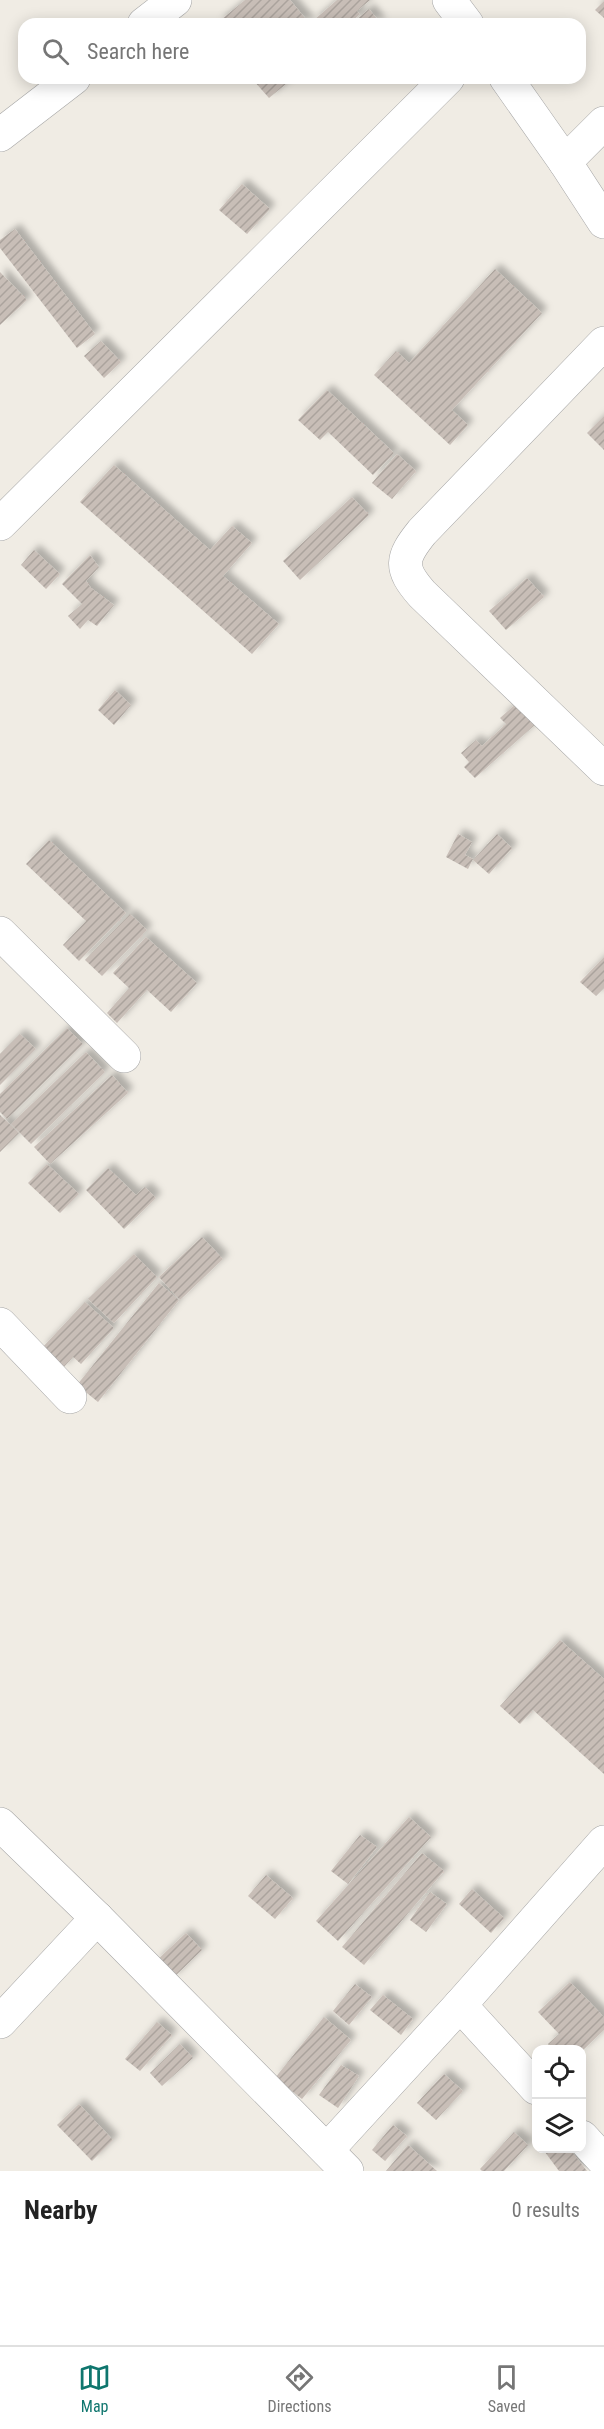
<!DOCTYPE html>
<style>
body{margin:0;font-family:"Roboto Condensed",sans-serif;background:#f6f6f6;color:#222}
.controls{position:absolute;right:18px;bottom:18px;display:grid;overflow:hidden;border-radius:12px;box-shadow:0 3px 15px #0003}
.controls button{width:54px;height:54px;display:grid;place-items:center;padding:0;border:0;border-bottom:2px solid #e0e0e0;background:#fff;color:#222;font:30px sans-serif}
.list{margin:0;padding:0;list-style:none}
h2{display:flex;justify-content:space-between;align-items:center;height:78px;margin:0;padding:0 24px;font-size:26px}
h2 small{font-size:20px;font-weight:400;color:#767676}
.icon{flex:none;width:33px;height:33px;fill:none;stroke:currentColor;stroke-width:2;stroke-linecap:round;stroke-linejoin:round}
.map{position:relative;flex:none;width:604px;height:2171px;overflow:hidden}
.search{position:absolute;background:#fff;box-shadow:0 3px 15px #0003;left:18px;right:18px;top:18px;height:66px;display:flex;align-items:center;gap:15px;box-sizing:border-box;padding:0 21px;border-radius:18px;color:#767676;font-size:22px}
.sheet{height:174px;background:#fff}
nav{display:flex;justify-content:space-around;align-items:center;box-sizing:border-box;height:84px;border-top:2px solid #e0e0e0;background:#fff;font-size:16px;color:#767676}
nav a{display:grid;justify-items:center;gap:3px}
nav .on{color:#0f766e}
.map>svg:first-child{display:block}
.building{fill:url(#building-hatch);filter:url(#shadow)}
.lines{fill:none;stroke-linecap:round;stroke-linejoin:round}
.minor-casing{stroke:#a6a6a6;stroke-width:34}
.minor{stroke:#fff;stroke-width:33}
</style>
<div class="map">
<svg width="604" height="2171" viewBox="0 0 604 2171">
<defs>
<pattern id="building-hatch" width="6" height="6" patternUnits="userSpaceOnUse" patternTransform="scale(1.5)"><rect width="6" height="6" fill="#c8beb7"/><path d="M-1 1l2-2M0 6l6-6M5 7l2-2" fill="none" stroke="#aba39d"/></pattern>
<filter id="shadow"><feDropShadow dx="5.5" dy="-5.5" stdDeviation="3" flood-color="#0004"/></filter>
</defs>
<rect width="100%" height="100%" fill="#f0ece4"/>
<g class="building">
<path d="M 245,0 L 290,0 L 310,24 L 216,24 Z"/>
<path d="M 337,0 L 370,0 L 357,11 L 360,14 L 349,24 L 316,24 L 313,21 Z"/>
<path d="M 604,1 L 604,18 L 595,10 Z"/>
<path d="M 369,9 L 381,24 L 359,24 L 356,20 Z"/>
<path d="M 257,78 L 293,78 L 269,98 L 254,81 Z"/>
<path d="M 242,184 L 270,209 L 247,234 L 219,210 Z"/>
<path d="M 15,229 L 95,334 L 77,348 L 0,248 L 0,240 Z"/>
<path d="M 495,269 L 542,313 L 452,410 L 468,425 L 450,445 L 374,375 L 396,351 L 409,363 Z"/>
<path d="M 0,272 L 27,300 L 0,325 Z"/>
<path d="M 101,341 L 121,362 L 104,378 L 84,356 Z"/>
<path d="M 327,390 L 394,453 L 373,475 L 328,432 L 320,440 L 298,420 Z"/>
<path d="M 604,416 L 604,450 L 587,433 Z"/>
<path d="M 397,454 L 416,471 L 392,499 L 372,483 Z"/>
<path d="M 114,465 L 210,550 L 232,526 L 252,543 L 223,576 L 279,624 L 252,654 L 80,502 Z"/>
<path d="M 352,497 L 369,515 L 300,580 L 283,561 Z"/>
<path d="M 34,550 L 60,574 L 46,589 L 21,565 Z"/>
<path d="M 90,555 L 99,567 L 86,581 L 91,588 L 114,605 L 97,626 L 88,620 L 80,629 L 68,616 L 82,604 L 62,584 Z"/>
<path d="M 527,578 L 544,597 L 506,630 L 489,611 Z"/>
<path d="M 115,690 L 131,705 L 114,725 L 98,710 Z"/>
<path d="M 518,702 L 537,723 L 475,778 L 464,767 L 469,762 L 461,753 L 476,740 L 482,746 L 506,724 L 500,718 Z"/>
<path d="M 458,834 L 472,842 L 465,855 L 473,859 L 468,869 L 446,857 Z"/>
<path d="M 497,834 L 512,848 L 489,874 L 473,860 Z"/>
<path d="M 49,840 L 126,913 L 79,961 L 63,945 L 86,921 L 26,864 Z"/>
<path d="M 130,914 L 147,930 L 102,976 L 85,960 Z"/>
<path d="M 146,937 L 197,983 L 171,1012 L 147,990 L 117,1023 L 107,1013 L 129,988 L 113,973 Z"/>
<path d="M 604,957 L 604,988 L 596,996 L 580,982 Z"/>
<path d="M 67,1028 L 83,1044 L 7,1119 L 0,1112 L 0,1094 Z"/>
<path d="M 20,1034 L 36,1049 L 0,1085 L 0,1054 Z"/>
<path d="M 86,1052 L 105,1072 L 31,1144 L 11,1124 Z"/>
<path d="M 112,1075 L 128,1093 L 50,1164 L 34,1147 Z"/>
<path d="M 0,1115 L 19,1133 L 0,1152 Z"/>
<path d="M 47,1164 L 79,1194 L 60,1213 L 28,1183 Z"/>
<path d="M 108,1168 L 136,1195 L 145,1187 L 156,1198 L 124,1229 L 86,1190 Z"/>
<path d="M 202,1237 L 223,1259 L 180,1300 L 159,1277 Z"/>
<path d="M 134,1254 L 157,1277 L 114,1323 L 88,1299 Z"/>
<path d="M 159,1283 L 179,1300 L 98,1402 L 77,1385 Z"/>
<path d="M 85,1302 L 114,1328 L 81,1364 L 73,1357 L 62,1369 L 41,1349 Z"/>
<path d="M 560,1640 L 604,1679 L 604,1774 L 533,1710 L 520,1724 L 500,1706 Z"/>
<path d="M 409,1817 L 431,1837 L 338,1941 L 316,1921 Z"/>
<path d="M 360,1835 L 377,1847 L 348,1884 L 331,1871 Z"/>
<path d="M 422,1853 L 444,1871 L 364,1965 L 342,1947 Z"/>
<path d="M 266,1875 L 293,1898 L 275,1919 L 248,1896 Z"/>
<path d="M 472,1889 L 504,1918 L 491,1933 L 459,1904 Z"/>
<path d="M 430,1892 L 447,1904 L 426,1932 L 410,1920 Z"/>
<path d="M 186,1933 L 202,1950 L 172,1979 L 155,1962 Z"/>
<path d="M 570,1982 L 604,2017 L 604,2030 L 582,2051 L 553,2050 L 548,2044 L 559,2034 L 538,2012 Z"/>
<path d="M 355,1984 L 372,1997 L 349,2025 L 333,2011 Z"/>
<path d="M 383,1995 L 413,2019 L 401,2035 L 370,2010 Z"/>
<path d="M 324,2017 L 351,2040 L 302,2099 L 275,2078 Z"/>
<path d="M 157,2022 L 172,2035 L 140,2071 L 125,2059 Z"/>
<path d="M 180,2044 L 193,2058 L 162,2086 L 150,2073 Z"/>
<path d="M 341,2065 L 359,2076 L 338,2108 L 319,2095 Z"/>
<path d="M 444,2074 L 463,2091 L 436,2120 L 417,2103 Z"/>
<path d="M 79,2104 L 113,2140 L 92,2161 L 57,2125 Z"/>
<path d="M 393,2125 L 407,2136 L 385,2161 L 372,2150 Z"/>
<path d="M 514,2132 L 528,2145 L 504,2171 L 482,2171 L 480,2169 Z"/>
<path d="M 408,2145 L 437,2171 L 386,2171 Z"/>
<path d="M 542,2148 L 569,2148 L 587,2171 L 559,2171 Z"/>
</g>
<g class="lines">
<defs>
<g id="minor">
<path d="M 449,0 L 467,24"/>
<path d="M 144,24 L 175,0"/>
<path d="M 506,78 L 565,162 L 604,222"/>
<path d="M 0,135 L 74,78"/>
<path d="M 565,162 L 604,123"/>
<path d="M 604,343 L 422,532 C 401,558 399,568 422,594 L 604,769"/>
<path d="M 0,524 L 448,78"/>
<path d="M 0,933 L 124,1056"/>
<path d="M 0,1324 L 70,1397"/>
<path d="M 0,1824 L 97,1918 L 347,2171"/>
<path d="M 460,2005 L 536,2088"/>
<path d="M 0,2022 L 97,1918"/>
<path d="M 582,2137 L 604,2161"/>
<path d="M 327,2150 L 460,2005 L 604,1842"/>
</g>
</defs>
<use href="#minor" class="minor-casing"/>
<use href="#minor" class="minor"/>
</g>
</svg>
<div class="controls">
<button><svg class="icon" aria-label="locate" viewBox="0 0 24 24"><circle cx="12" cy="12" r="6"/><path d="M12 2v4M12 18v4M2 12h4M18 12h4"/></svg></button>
<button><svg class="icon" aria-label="layers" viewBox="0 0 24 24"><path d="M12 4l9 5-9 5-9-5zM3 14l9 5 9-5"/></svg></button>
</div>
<div class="search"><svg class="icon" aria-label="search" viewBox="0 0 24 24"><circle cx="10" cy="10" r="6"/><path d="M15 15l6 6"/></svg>Search here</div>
</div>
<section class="sheet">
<h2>Nearby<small>0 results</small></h2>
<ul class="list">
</ul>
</section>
<nav>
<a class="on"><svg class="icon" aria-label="map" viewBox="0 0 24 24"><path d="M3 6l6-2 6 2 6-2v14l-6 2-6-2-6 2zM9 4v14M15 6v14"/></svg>Map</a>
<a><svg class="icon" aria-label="directions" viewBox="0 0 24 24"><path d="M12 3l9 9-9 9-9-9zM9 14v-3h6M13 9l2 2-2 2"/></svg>Directions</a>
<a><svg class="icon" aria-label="saved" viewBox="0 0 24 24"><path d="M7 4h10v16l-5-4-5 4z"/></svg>Saved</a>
</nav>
